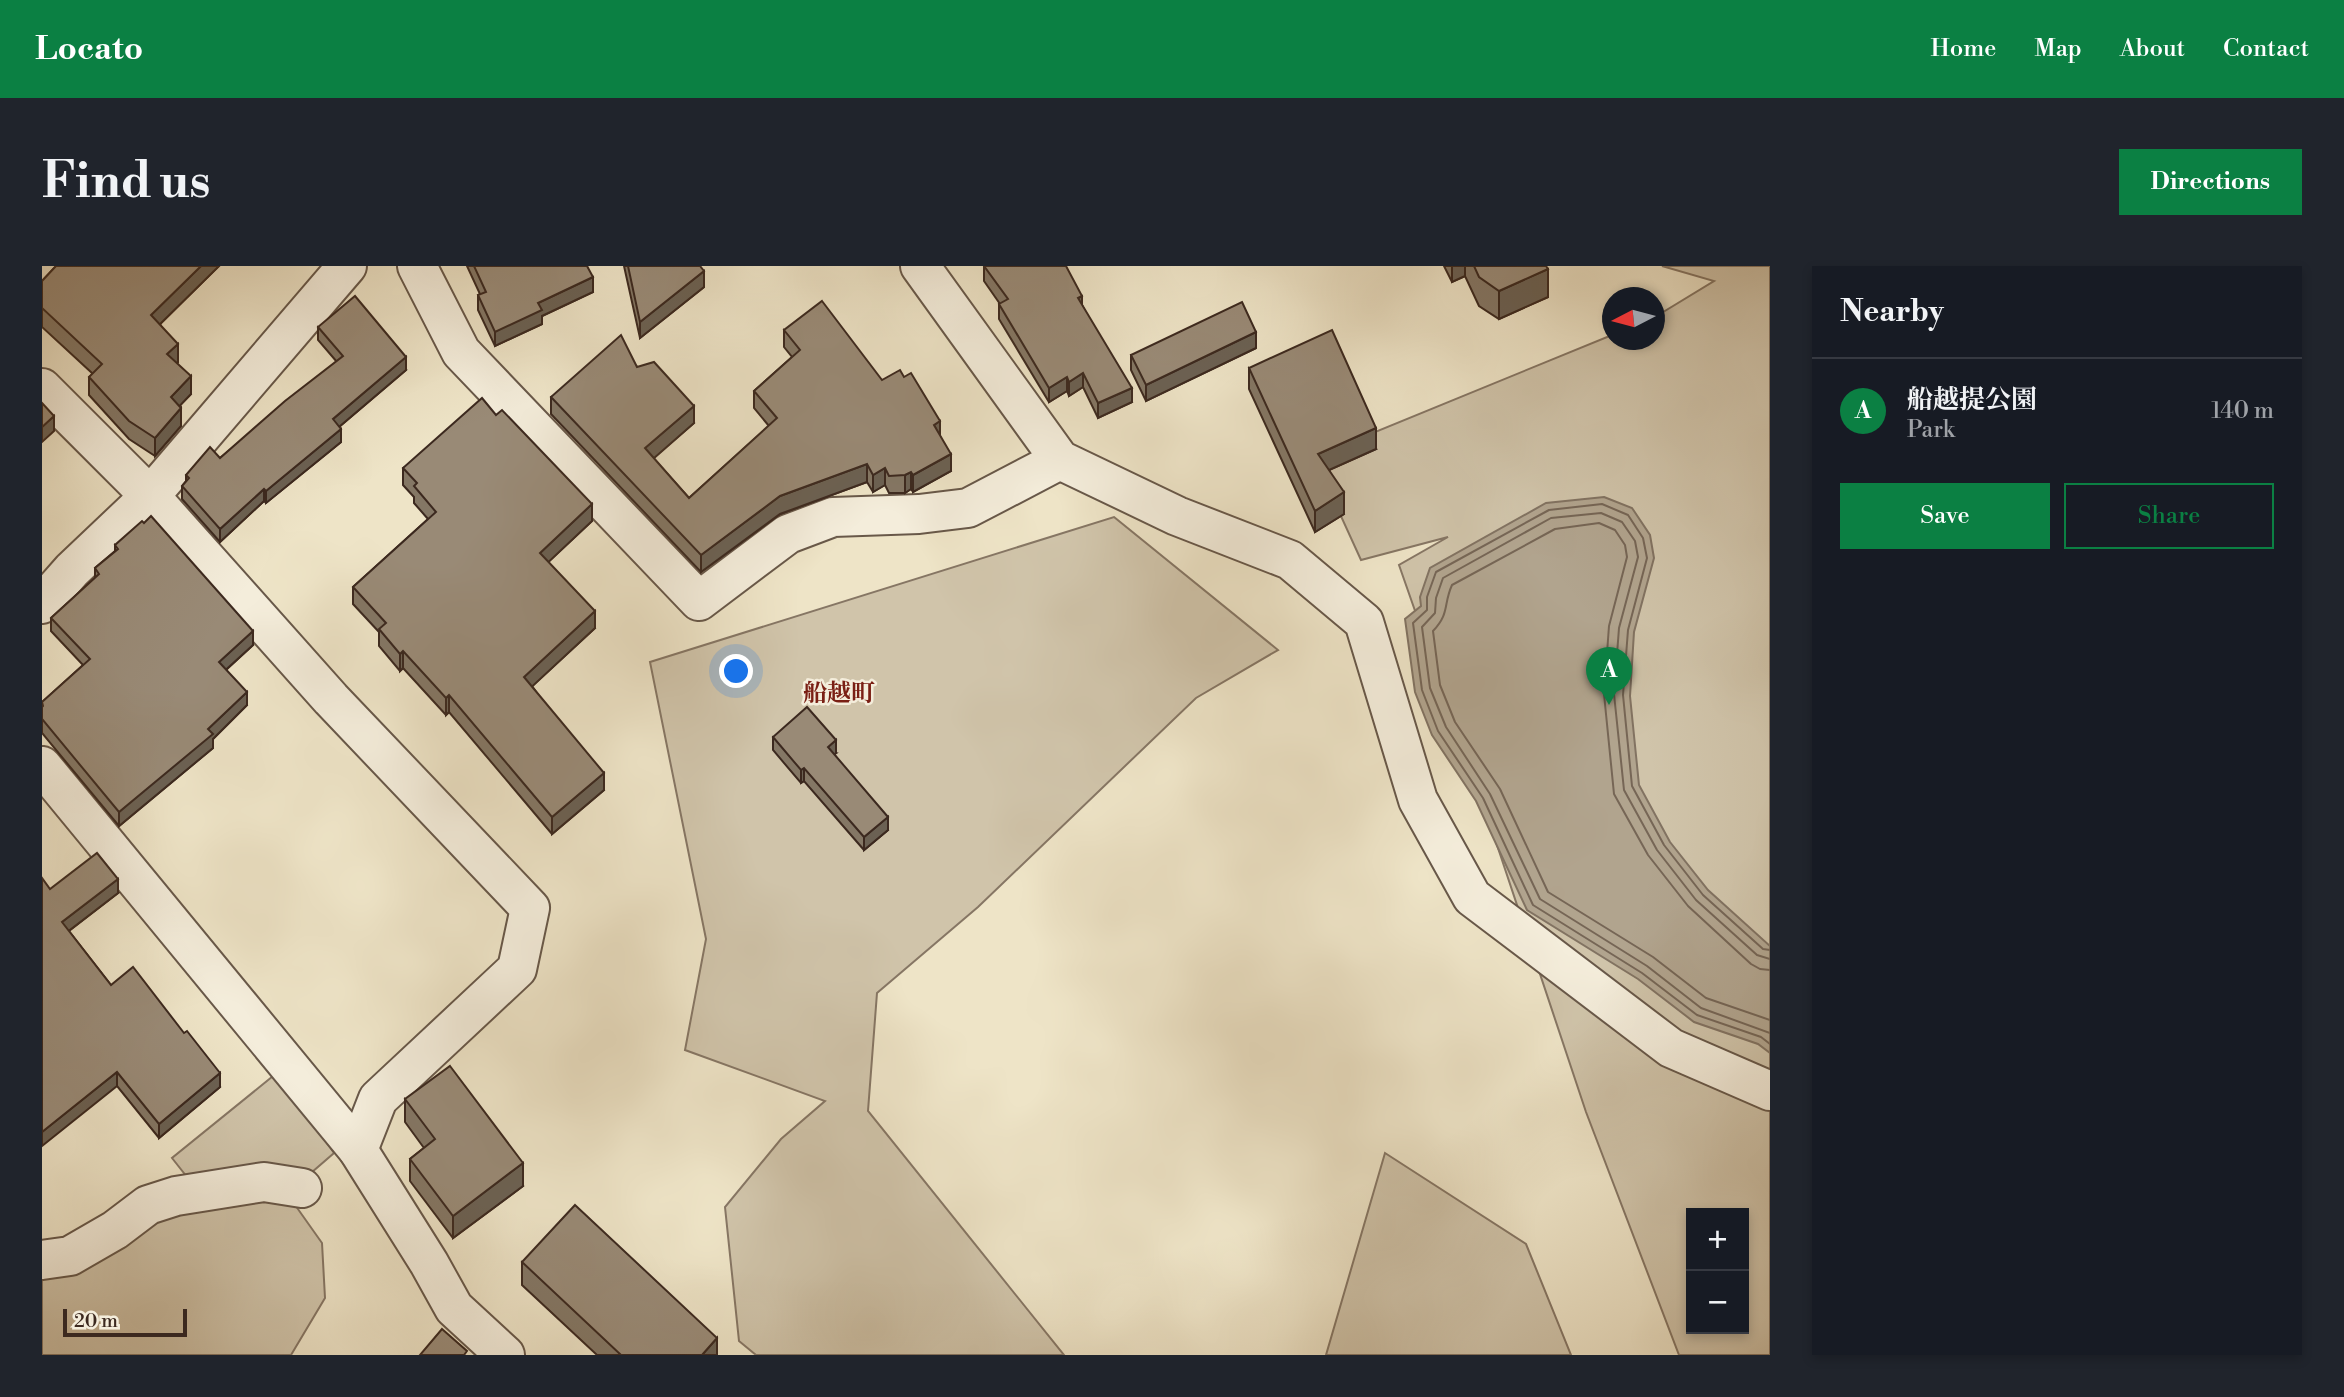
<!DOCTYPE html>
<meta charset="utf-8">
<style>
body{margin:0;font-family:"Libre Bodoni","Noto Serif JP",serif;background:#20242c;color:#f1f3f6}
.controls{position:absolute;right:21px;bottom:21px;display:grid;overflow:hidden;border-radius:0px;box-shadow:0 4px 10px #0003}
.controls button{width:63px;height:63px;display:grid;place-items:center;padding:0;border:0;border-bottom:2px solid #363941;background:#171b24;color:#f1f3f6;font:35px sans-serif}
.compass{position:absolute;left:1560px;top:21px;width:63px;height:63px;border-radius:50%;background:#171b24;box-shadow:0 4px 10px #0003;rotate:264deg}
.scale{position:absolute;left:21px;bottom:18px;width:124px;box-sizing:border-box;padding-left:7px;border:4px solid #3c291f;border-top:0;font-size:19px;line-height:24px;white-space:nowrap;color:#3c291f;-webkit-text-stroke:5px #f4eddb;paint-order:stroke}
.you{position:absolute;left:695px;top:406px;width:24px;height:24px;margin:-18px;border:5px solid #fff;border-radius:50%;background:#1a73e8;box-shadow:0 0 0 10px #1a73e833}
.badge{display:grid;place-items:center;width:46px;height:46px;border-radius:50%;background:#0b8043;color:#fff;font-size:23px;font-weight:700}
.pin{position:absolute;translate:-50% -58px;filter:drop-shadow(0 2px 4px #0008)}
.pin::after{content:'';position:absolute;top:37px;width:24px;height:21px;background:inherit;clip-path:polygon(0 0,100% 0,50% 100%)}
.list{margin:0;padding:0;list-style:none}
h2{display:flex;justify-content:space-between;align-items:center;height:91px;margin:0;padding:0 28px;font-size:30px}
h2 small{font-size:23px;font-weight:400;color:#9ea1a6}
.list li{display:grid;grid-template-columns:46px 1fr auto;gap:21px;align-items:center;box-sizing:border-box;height:105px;padding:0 28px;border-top:2px solid #363941}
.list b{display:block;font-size:26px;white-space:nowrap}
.list p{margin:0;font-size:23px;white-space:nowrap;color:#9ea1a6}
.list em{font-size:23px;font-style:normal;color:#9ea1a6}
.actions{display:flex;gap:14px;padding:21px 28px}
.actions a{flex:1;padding:16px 0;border:2px solid #0b8043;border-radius:0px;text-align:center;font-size:24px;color:#0b8043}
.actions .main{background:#0b8043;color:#fff}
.map{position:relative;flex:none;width:1728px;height:1089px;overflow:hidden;border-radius:0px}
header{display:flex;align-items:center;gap:42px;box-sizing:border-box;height:98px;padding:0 35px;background:#0b8043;color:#fff}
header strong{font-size:33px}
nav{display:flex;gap:38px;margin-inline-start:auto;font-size:24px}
.intro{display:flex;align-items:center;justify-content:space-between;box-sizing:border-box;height:168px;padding:0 42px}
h1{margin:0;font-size:49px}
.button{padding:18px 32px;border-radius:0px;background:#0b8043;color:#fff;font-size:24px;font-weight:700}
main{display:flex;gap:42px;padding:0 42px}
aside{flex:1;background:#171b24;border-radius:0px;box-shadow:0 4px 10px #0003}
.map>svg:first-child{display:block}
.green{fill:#d0c4aa;stroke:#867664;stroke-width:2;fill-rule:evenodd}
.water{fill:#b1a48e;stroke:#827362;stroke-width:2}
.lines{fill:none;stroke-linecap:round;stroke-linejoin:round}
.shore{stroke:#766656;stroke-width:2}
.minor-casing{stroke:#685849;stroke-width:42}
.minor{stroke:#f4eddb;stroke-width:38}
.wall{fill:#847765;stroke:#3c291f;stroke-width:2}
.shaded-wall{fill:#6b6153;stroke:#3c291f;stroke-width:2}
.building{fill:#998a76;stroke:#3c291f;stroke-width:2}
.labels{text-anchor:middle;stroke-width:5;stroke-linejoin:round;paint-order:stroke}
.quarter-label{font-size:24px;font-weight:bold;fill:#7a1f14;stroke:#f4eddb}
</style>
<header>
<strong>Locato</strong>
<nav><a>Home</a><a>Map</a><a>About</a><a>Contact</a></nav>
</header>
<div class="intro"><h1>Find us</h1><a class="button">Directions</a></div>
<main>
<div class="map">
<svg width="1728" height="1089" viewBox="0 0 1728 1089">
<rect width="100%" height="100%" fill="#eee4c7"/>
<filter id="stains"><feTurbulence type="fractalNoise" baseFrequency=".00286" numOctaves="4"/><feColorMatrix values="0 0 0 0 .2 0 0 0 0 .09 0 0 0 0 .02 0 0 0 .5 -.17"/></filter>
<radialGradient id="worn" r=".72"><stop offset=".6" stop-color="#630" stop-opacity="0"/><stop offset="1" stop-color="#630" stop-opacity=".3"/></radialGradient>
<g class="green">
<path d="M 1620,0 L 1728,0 L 1728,1089 L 1637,1089 L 1544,846 L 1455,579 L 1357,299 L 1406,271 L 1319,294 L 1272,191 L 1570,69 L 1570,74 L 1612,74 L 1613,51 L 1672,15 ZM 1649,947 L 1702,947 L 1702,1063 L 1649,1063 Z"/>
<path d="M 1072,251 L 1236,384 L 1154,432 L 936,641 L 835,727 L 826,845 L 1022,1089 L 714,1089 L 697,1075 L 683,941 L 739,873 L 783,835 L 643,784 L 664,673 L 608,396 Z"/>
<path d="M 236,806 L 292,887 L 262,913 L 149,916 L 130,892 Z"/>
<path d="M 1343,887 L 1484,978 L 1529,1089 L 1284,1089 Z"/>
<path d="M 246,929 L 280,977 L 283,1032 L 249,1089 L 0,1089 L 0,1004 L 114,942 Z"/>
</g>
<path class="water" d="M 1562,231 L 1590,242 L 1608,269 L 1612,292 L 1592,366 L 1588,430 L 1597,519 L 1628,576 L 1666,624 L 1728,680 L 1728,787 L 1716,778 L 1652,756 L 1596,713 L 1485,644 L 1434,535 L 1390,469 L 1373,426 L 1363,353 L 1379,340 L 1378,331 L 1388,302 L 1504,237 Z"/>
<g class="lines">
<g class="shore">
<path d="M 1728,684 L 1721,683 L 1661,629 L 1622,579 L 1590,520 L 1581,429 L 1586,364 L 1605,292 L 1601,272 L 1586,249 L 1560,238 L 1507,244 L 1394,306 L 1385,331 L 1385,344 L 1371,357 L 1380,424 L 1396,465 L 1441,532 L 1491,639 L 1600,707 L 1655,749 L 1719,771 L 1728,778"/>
<path d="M 1728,693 L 1715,689 L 1654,634 L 1615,584 L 1582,524 L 1572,428 L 1577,362 L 1596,291 L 1593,275 L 1580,256 L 1559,247 L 1509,252 L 1401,312 L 1394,332 L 1393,347 L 1380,361 L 1388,422 L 1404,461 L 1448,528 L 1498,633 L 1605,700 L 1659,742 L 1728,767"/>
<path d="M 1728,704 L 1718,703 L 1709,698 L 1646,640 L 1606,589 L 1572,528 L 1562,428 L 1567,360 L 1585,291 L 1583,279 L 1573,264 L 1557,257 L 1513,263 L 1410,319 C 1401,339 1408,347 1391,365 L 1398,419 L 1413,456 L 1458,523 L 1506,626 L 1611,691 L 1664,732 L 1728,754"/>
</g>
<defs>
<g id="minor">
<path d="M 375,0 L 419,86 L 657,335 L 746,268 L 791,251 L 877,248 L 926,242 L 1018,194"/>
<path d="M 878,0 L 1018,194 L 1135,250 L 1248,294 L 1322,356 L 1376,534 L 1430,631 L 1629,782 L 1728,825"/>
<path d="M 0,122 L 108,230 L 289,433 L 488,642 L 475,703 L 336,833 L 316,884"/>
<path d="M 0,338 L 30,304 L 108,230 L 305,0"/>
<path d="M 0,500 L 316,884 L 387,997 L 412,1042 L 463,1089"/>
<path d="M 0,994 L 28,990 L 73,964 L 106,939 L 134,930 L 222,916 L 260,922"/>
</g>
</defs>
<use href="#minor" class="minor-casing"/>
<use href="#minor" class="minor"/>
</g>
<g class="wall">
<path d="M 14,0 L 177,0 L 118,58 L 136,96 L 135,97 L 149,128 L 137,140 L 139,160 L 113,190 L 87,173 L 47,129 L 47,111 L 51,108 L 0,61 L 0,15 Z"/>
<path d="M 425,0 L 545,0 L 551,26 L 500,50 L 500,58 L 453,80 L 436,44 L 436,29 L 438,28 Z"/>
<path d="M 582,0 L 658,0 L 662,21 L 598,72 Z"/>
<path d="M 942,0 L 1024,1 L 1040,39 L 1090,136 L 1056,152 L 1041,121 L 1027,130 L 1025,125 L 1007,136 L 957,53 L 957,38 L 958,38 L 942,15 Z"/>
<path d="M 1402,0 L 1504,0 L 1506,31 L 1457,53 L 1437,40 L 1423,10 L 1410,16 Z"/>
<path d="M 276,61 L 364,104 L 297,161 L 299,176 L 224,237 L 222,235 L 178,276 L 140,233 L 140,220 L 144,215 L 144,209 L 178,192 L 295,96 L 276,74 Z"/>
<path d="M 742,64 L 840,114 L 898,170 L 909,205 L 871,226 L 869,223 L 863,227 L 847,227 L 843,219 L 831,226 L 825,216 L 738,248 L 659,306 L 509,148 L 509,131 L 595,101 L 652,157 L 611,192 L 647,232 L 727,160 L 712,142 L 712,125 L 750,91 L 742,81 Z"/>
<path d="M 1214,82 L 1104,135 L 1089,104 L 1089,89 Z"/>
<path d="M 1207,102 L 1334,183 L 1287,204 L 1302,248 L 1273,266 L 1207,123 Z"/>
<path d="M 454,149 L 550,255 L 506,296 L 553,362 L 490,420 L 562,524 L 510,568 L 407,446 L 404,449 L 361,402 L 358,405 L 337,380 L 337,366 L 311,338 L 311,321 L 386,253 L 372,237 L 372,231 L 361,219 L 361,202 Z"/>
<path d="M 73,279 L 211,379 L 184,404 L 205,439 L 171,473 L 171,482 L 77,560 L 0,467 L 0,436 L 41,399 L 9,365 L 9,352 L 53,312 L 53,302 L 73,285 Z"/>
<path d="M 731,471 L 794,487 L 792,488 L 846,564 L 822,584 L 762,515 L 759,517 L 731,484 Z"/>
<path d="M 8,623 L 76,627 L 27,665 L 69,719 L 178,821 L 117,872 L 75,820 Z"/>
<path d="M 363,833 L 481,920 L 411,972 L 368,915 L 368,893 L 382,882 L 363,856 Z"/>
<path d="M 480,996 L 675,1089 L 555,1089 L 480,1019 Z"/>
</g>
<g class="shaded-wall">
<path d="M 159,0 L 177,0 L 109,67 L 109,49 Z"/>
<path d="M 1410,0 L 1423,0 L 1423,10 L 1410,16 Z"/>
<path d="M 1506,3 L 1506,31 L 1457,53 L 1457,25 Z"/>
<path d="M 662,5 L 662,21 L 598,72 L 598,56 Z"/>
<path d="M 551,11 L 551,26 L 500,50 L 500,58 L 453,80 L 453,66 L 496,37 Z"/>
<path d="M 1040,30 L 1040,44 L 1036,32 Z"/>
<path d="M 1214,66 L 1214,82 L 1104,135 L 1104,119 Z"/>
<path d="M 136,78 L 136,96 L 125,107 L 125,88 Z"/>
<path d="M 364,91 L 364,104 L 291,166 L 291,153 Z"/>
<path d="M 1041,107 L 1041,121 L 1027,130 L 1027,116 Z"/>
<path d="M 149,110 L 149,128 L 129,149 L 129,131 Z"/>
<path d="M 1025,111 L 1025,125 L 1007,136 L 1007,122 Z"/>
<path d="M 1090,122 L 1090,136 L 1056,152 L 1056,137 Z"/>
<path d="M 652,140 L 652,157 L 603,200 L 603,182 Z"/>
<path d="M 139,142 L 139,160 L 113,190 L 113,172 Z"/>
<path d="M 12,150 L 12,165 L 0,176 L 0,161 Z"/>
<path d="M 898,155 L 898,172 L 892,159 Z"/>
<path d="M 1334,162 L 1334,183 L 1276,209 L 1276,188 Z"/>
<path d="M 299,163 L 299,176 L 224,237 L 224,225 Z"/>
<path d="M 909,188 L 909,205 L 871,226 L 871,209 Z"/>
<path d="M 825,198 L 825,216 L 738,248 L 659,306 L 659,289 L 738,230 Z"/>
<path d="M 843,202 L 843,219 L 831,226 L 831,209 Z"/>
<path d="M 869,206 L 869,223 L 863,227 L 863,209 Z"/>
<path d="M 222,223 L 222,235 L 178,276 L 178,263 Z"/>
<path d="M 1302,226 L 1302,248 L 1273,266 L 1273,245 Z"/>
<path d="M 550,238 L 550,255 L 498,304 L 498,287 Z"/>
<path d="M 553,345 L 553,362 L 482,428 L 482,411 Z"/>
<path d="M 211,365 L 211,379 L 177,410 L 177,396 Z"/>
<path d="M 361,385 L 361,402 L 358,405 L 358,388 Z"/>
<path d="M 205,426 L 205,439 L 171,473 L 171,482 L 77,560 L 77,546 L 166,463 Z"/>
<path d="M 407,429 L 407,446 L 404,449 L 404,432 Z"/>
<path d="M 794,474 L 794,487 L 786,494 L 786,481 Z"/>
<path d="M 762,502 L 762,515 L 759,517 L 759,504 Z"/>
<path d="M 562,507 L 562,524 L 510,568 L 510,551 Z"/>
<path d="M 846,551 L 846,564 L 822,584 L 822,571 Z"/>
<path d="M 76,613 L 76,627 L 20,670 L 20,656 Z"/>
<path d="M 75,806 L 75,820 L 0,880 L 0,866 Z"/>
<path d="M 178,807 L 178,821 L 117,872 L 117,858 Z"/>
<path d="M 481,897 L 481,920 L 411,972 L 411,950 Z"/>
<path d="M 675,1072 L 675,1089 L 660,1089 Z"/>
</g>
<g class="building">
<path d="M 14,0 L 159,0 L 109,49 L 136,78 L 125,88 L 149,110 L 129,131 L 139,142 L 113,172 L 87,155 L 47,111 L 60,98 L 0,42 L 0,15 Z"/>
<path d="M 432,0 L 545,0 L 551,11 L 496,37 L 500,44 L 453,66 L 436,29 L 444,26 Z"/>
<path d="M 586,0 L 658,0 L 662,5 L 598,56 Z"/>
<path d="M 942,0 L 1024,0 L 1040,30 L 1036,32 L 1090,122 L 1056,137 L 1041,107 L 1027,116 L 1025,111 L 1007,122 L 957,38 L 966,33 Z"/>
<path d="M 1432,0 L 1504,0 L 1506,3 L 1457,25 L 1437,11 Z"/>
<path d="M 313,30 L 364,91 L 291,153 L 299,163 L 224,225 L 222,223 L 178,263 L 140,220 L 147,212 L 144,209 L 168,181 L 178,192 L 243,135 L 301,90 L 276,61 Z"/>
<path d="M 780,35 L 840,114 L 858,104 L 862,111 L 869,107 L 898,155 L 892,159 L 909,188 L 871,209 L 869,206 L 863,209 L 847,210 L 843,202 L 831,209 L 825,198 L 738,230 L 659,289 L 509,131 L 579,69 L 595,101 L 612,96 L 652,140 L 603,182 L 647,232 L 735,152 L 712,125 L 758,84 L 742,64 Z"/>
<path d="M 1200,36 L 1214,66 L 1104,119 L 1089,89 Z"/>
<path d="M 1290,64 L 1334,162 L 1276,188 L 1302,226 L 1273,245 L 1207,102 Z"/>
<path d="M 440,132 L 454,149 L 460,144 L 550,238 L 498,287 L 553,345 L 482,411 L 562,507 L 510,551 L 407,429 L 404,432 L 361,385 L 358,388 L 337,363 L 344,357 L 311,321 L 394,246 L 372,220 L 375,217 L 361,202 Z"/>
<path d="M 0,137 L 12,150 L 0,161 Z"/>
<path d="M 109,250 L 211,365 L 177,396 L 205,426 L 166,463 L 171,468 L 77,546 L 0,453 L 0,441 L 1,440 L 0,436 L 48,393 L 9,352 L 57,308 L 53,302 L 76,283 L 73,279 L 100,255 L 102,257 Z"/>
<path d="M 765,441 L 794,474 L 786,481 L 846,551 L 822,571 L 762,502 L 759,504 L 731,471 Z"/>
<path d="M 55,587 L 76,613 L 20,656 L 69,719 L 91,701 L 142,767 L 145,765 L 178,807 L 117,858 L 75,806 L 0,866 L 0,612 L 8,623 Z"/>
<path d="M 408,800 L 481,897 L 411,950 L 368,893 L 393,873 L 363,833 Z"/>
<path d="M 533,939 L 675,1072 L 660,1089 L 579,1089 L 480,996 Z"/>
<path d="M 400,1063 L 425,1085 L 422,1089 L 378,1089 Z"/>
</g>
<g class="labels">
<g class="quarter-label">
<text x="797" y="435">船越町</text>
</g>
</g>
<rect width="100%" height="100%" filter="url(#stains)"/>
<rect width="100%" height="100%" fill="url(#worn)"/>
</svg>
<div class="controls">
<button>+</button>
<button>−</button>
</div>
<svg class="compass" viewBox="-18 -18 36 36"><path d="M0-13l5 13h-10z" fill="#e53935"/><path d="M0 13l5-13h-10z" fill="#9ea1a6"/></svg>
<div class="scale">20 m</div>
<div class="you"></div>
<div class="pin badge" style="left:1567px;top:439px">A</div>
</div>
<aside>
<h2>Nearby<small></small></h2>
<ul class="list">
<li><span class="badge">A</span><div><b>船越提公園</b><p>Park</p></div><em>140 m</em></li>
</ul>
<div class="actions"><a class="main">Save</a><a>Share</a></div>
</aside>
</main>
